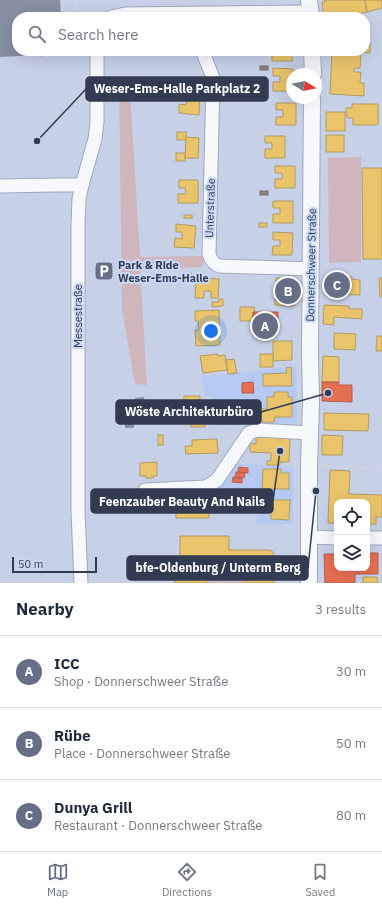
<!DOCTYPE html>
<meta charset="utf-8">
<style>
body{margin:0;font-family:"IBM Plex Sans",sans-serif;background:#f6f6f7;color:#1f2937}
.controls{position:absolute;right:12px;bottom:12px;display:grid;overflow:hidden;border-radius:8px;box-shadow:0 4px 16px #0002}
.controls button{width:36px;height:36px;display:grid;place-items:center;padding:0;border:0;border-bottom:1px solid #e0e1e3;background:#fff;color:#1f2937;font:20px sans-serif}
.compass{position:absolute;left:286px;top:68px;width:36px;height:36px;border-radius:50%;background:#fff;box-shadow:0 4px 16px #0002;rotate:100deg}
.scale{position:absolute;left:12px;bottom:10px;width:85px;box-sizing:border-box;padding-left:4px;border:2px solid #323b51;border-top:0;font-size:11px;line-height:14px;white-space:nowrap;color:#323b51;-webkit-text-stroke:3px #c9d8f8;paint-order:stroke}
.you{position:absolute;left:211px;top:331px;width:14px;height:14px;margin:-10px;border:3px solid #fff;border-radius:50%;background:#1a73e8;box-shadow:0 0 0 6px #1a73e833}
.badge{display:grid;place-items:center;width:26px;height:26px;border-radius:50%;background:#666f86;color:#fff;font-size:13px;font-weight:700}
.pin{position:absolute;translate:-50% -50%;border:2px solid #fff;box-shadow:0 1px 4px #0006}
.list{margin:0;padding:0;list-style:none}
h2{display:flex;justify-content:space-between;align-items:center;height:52px;margin:0;padding:0 16px;font-size:17px}
h2 small{font-size:13px;font-weight:400;color:#747a83}
.list li{display:grid;grid-template-columns:26px 1fr auto;gap:12px;align-items:center;box-sizing:border-box;height:72px;padding:0 16px;border-top:1px solid #e0e1e3}
.list b{display:block;font-size:15px;white-space:nowrap}
.list p{margin:0;font-size:13px;white-space:nowrap;color:#747a83}
.list em{font-size:13px;font-style:normal;color:#747a83}
.icon{flex:none;width:22px;height:22px;fill:none;stroke:currentColor;stroke-width:2;stroke-linecap:round;stroke-linejoin:round}
.map{position:relative;flex:none;width:382px;height:583px;overflow:hidden}
.search{position:absolute;background:#fff;box-shadow:0 4px 16px #0002;left:12px;right:12px;top:12px;height:44px;display:flex;align-items:center;gap:10px;box-sizing:border-box;padding:0 14px;border-radius:16px;color:#747a83;font-size:15px}
.sheet{height:268px;background:#fff}
nav{display:flex;justify-content:space-around;align-items:center;box-sizing:border-box;height:56px;border-top:1px solid #e0e1e3;background:#fff;font-size:11px;color:#747a83}
nav a{display:grid;justify-items:center;gap:2px}
nav .on{color:#666f86}
.map>svg:first-child{display:block}
.built{fill:#b6c9f3}
.green{fill:#cfb5bc}
.homes{fill:#e9c46a;stroke:#b29b62}
.shops{fill:#e76f51;stroke:#b15f51}
.industry{fill:#8a817c;stroke:#706c6f}
.building{fill:#878fa2}
.lines{fill:none;stroke-linecap:round;stroke-linejoin:round}
.minor-casing{stroke:#a0a8bc;stroke-width:15}
.major-casing{stroke:#a0a8bc;stroke-width:18}
.path{stroke:#d4d8df;stroke-width:2;stroke-dasharray:2 2;stroke-linecap:butt}
.minor{stroke:#f6f8fb;stroke-width:13}
.major{stroke:#f6f8fb;stroke-width:16}
.labels{text-anchor:middle;stroke-width:4;stroke-linejoin:round;paint-order:stroke}
.street-label{font-size:11px;fill:#323b51;stroke:#c9d8f8}
.poi-label{font-size:11px;font-weight:bold;fill:#323b51;stroke:#c9d8f8;text-anchor:start}
.leader{fill:none;stroke:#323b51;stroke-width:1.5}
.callout-dot{fill:#323b51;stroke:#c9d8f8;stroke-width:1.5}
.callout{fill:#323b51;stroke:#323b51;stroke-width:1.5}
.callout-label{font-size:12px;text-anchor:middle;font-weight:bold;fill:#fff}
</style>
<div class="map">
<svg width="382" height="583" viewBox="0 0 382 583">
<rect width="100%" height="100%" fill="#c6d0e7"/>
<g class="built">
<path d="M 296,366 L 297,423 L 215,426 L 212,396 L 205,396 L 201,377 Z"/>
<path d="M 231,463 L 294,467 L 293,524 L 257,525 L 256,492 L 217,490 Z"/>
</g>
<g class="green">
<path d="M 119,76 L 129,76 L 140,257 L 203,256 L 203,267 L 140,269 L 147,385 L 135,384 L 122,309 Z"/>
<path d="M 361,157 L 361,262 L 329,263 L 328,158 Z"/>
<path d="M 246,577 L 246,583 L 206,583 L 206,578 Z"/>
</g>
<g class="homes">
<path d="M 324,0 L 365,0 L 367,12 L 343,17 L 324,17 L 322,2 L 325,2 Z"/>
<path d="M 365,0 L 382,0 L 382,8 L 367,12 Z"/>
<path d="M 365,42 L 370,42 L 370,53 L 361,52 L 360,68 L 354,68 L 354,72 L 361,72 L 360,83 L 364,83 L 364,96 L 330,94 L 332,51 L 365,51 Z"/>
<path d="M 279,51 L 292,51 L 292,61 L 272,61 L 272,52 L 279,52 Z"/>
<path d="M 273,68 L 293,69 L 292,91 L 273,91 L 273,82 L 280,82 L 280,76 L 273,76 Z"/>
<path d="M 181,91 L 200,92 L 199,115 L 179,113 L 179,104 L 186,105 L 187,99 L 180,98 Z"/>
<path d="M 276,103 L 296,103 L 296,125 L 276,125 L 276,117 L 283,117 L 283,110 L 276,110 Z"/>
<path d="M 352,104 L 378,104 L 378,124 L 376,124 L 376,125 L 353,125 L 353,118 L 347,118 L 346,108 L 352,108 Z"/>
<rect x="326" y="112" width="19" height="19"/>
<rect x="177" y="132" width="9" height="8"/>
<rect x="326" y="135" width="18" height="17"/>
<path d="M 265,136 L 285,136 L 285,158 L 265,158 L 265,149 L 272,149 L 272,143 L 265,143 Z"/>
<path d="M 186,137 L 199,138 L 198,158 L 185,158 Z"/>
<rect x="176" y="153" width="9" height="8"/>
<path d="M 275,166 L 295,166 L 295,188 L 275,188 L 275,179 L 282,179 L 282,173 L 275,173 Z"/>
<path d="M 362,168 L 382,168 L 382,259 L 363,259 Z"/>
<path d="M 179,180 L 198,180 L 198,203 L 178,203 L 178,194 L 186,194 L 185,188 L 179,188 Z"/>
<path d="M 273,201 L 293,201 L 293,223 L 273,223 L 273,214 L 280,214 L 280,208 L 273,208 Z"/>
<rect x="184" y="215" width="8" height="3"/>
<rect x="259" y="223" width="8" height="4"/>
<path d="M 176,224 L 196,226 L 194,248 L 174,247 L 175,238 L 182,239 L 182,232 L 176,232 Z"/>
<path d="M 273,232 L 293,233 L 292,255 L 272,255 L 273,246 L 280,246 L 280,240 L 273,240 Z"/>
<path d="M 192,273 L 192,277 L 184,278 L 183,274 Z"/>
<path d="M 328,277 L 352,277 L 352,279 L 360,280 L 360,295 L 328,294 Z"/>
<path d="M 196,278 L 219,279 L 218,298 L 211,298 L 211,291 L 204,291 L 204,298 L 195,298 Z"/>
<path d="M 276,278 L 296,280 L 294,306 L 275,305 L 275,298 L 281,299 L 281,284 L 276,284 Z"/>
<path d="M 379,278 L 382,278 L 382,297 L 380,297 Z"/>
<path d="M 219,299 L 223,299 L 223,306 L 212,307 L 212,302 L 219,302 Z"/>
<path d="M 324,305 L 349,306 L 349,309 L 362,309 L 362,319 L 334,317 L 334,325 L 323,324 Z"/>
<path d="M 240,307 L 254,307 L 255,312 L 253,312 L 253,321 L 240,321 Z"/>
<path d="M 219,310 L 220,345 L 196,346 L 195,330 L 199,330 L 198,321 L 195,321 L 195,311 Z"/>
<path d="M 334,333 L 356,334 L 355,350 L 334,349 Z"/>
<path d="M 377,336 L 382,336 L 382,351 L 376,351 Z"/>
<path d="M 273,341 L 292,341 L 292,360 L 273,361 Z"/>
<path d="M 217,354 L 218,356 L 225,355 L 227,370 L 203,373 L 200,356 Z"/>
<rect x="260" y="354" width="13" height="13"/>
<path d="M 323,356 L 339,357 L 339,382 L 322,382 Z"/>
<path d="M 234,359 L 237,373 L 228,374 L 226,360 Z"/>
<path d="M 291,367 L 292,386 L 263,386 L 263,374 L 287,373 L 286,368 Z"/>
<path d="M 274,392 L 288,392 L 288,397 L 292,397 L 292,417 L 275,417 L 274,422 L 231,422 L 231,409 L 267,409 L 267,397 L 274,397 Z"/>
<path d="M 184,396 L 200,396 L 200,420 L 173,420 L 174,409 L 183,409 Z"/>
<path d="M 324,413 L 369,414 L 368,431 L 324,430 Z"/>
<path d="M 200,418 L 205,418 L 205,427 L 191,427 L 191,420 L 200,420 Z"/>
<rect x="158" y="435" width="5" height="10"/>
<path d="M 322,435 L 343,436 L 342,455 L 322,455 Z"/>
<path d="M 256,437 L 290,438 L 289,462 L 280,462 L 280,465 L 267,465 L 267,461 L 271,461 L 271,453 L 250,452 L 250,443 L 256,444 Z"/>
<path d="M 217,439 L 218,453 L 186,454 L 185,446 L 192,446 L 192,440 Z"/>
<path d="M 157,462 L 157,476 L 153,476 L 153,478 L 146,478 L 146,476 L 140,476 L 140,463 Z"/>
<path d="M 263,469 L 281,469 L 281,473 L 289,473 L 289,489 L 262,489 Z"/>
<path d="M 330,470 L 350,471 L 349,494 L 382,495 L 382,517 L 376,517 L 376,524 L 367,524 L 367,502 L 337,502 L 337,523 L 328,523 Z"/>
<rect x="176" y="500" width="33" height="18"/>
<path d="M 271,500 L 290,500 L 289,520 L 271,519 Z"/>
<path d="M 180,536 L 229,536 L 229,550 L 269,550 L 272,551 L 274,555 L 274,583 L 246,583 L 246,577 L 206,578 L 206,583 L 175,583 L 175,571 L 180,571 Z"/>
<path d="M 363,577 L 377,577 L 378,583 L 363,583 Z"/>
</g>
<g class="shops">
<path d="M 253,312 L 278,312 L 278,330 L 253,335 Z"/>
<path d="M 253,382 L 254,393 L 242,393 L 242,383 Z"/>
<path d="M 322,382 L 339,382 L 339,385 L 352,385 L 352,402 L 322,401 Z"/>
<path d="M 239,467 L 248,468 L 248,473 L 238,472 Z"/>
<path d="M 236,472 L 245,473 L 244,478 L 235,477 Z"/>
<path d="M 233,477 L 242,479 L 242,483 L 232,482 Z"/>
<path d="M 367,553 L 378,553 L 378,574 L 355,574 L 355,583 L 325,583 L 324,554 L 337,554 L 337,568 L 367,568 Z"/>
</g>
<g class="industry">
<rect x="260" y="66" width="8" height="4"/>
<rect x="260" y="191" width="8" height="4"/>
</g>
<g class="building">
<path d="M 0,0 L 60,0 L 61,17 L 17,17 L 17,51 L 46,51 L 40,57 L 39,55 L 0,57 Z"/>
<path d="M 144,397 L 145,410 L 136,410 L 135,398 Z"/>
<path d="M 134,423 L 134,428 L 125,428 L 125,424 Z"/>
</g>
<g class="lines">
<defs>
<g id="minor">
<path d="M 111,17 L 125,14 L 311,12"/>
<path d="M 204,55 L 213,78 L 209,254 C 211,261 214,264 220,266 L 311,269"/>
<path d="M 0,186 L 56,185 L 82,185"/>
<path d="M 145,490 L 205,487 L 211,484 L 217,480 L 249,433 L 257,430 L 310,433"/>
<path d="M 308,537 L 337,538"/>
<path d="M 367,538 L 382,538"/>
<path d="M 81,583 L 78,511 L 78,224 L 79,199 L 82,185 L 95,139 L 97,122 L 97,51"/>
</g>
<g id="major">
<path d="M 309,0 L 311,17"/>
<path d="M 312,51 L 313,74"/>
<path d="M 309,583 L 309,466 L 311,402 L 310,354 L 312,98"/>
</g>
</defs>
<use href="#minor" class="minor-casing"/>
<use href="#major" class="major-casing"/>
<g class="path">
<path d="M 75,0 L 76,17"/>
<path d="M 365,22 L 382,18"/>
<path d="M 321,466 L 382,469"/>
<path d="M 150,509 L 154,501"/>
<path d="M 218,578 L 218,583"/>
</g>
<use href="#minor" class="minor"/>
<use href="#major" class="major"/>
</g>
<defs>
<symbol id="parking-square" viewBox="-11 -11 22 22"><rect x="-9" y="-9" width="18" height="18" rx="4" fill="#666f86" stroke="#c9d8f8"/><path d="M-3.5-5.5H1a3.5 3.5 0 0 1 0 7H-1V5.5H-3.5ZM-1-3.4V-.6H.8a1.4 1.4 0 0 0 0-2.8Z" fill="#fff"/></symbol>
</defs>
<g fill-rule="evenodd">
<use href="#parking-square" x="93" y="260" width="22" height="22"/>
</g>
<g class="labels">
<g class="street-label">
<text transform="translate(210 208) rotate(-88)" y="4">Unterstraße</text>
<text transform="translate(311 265) rotate(-89)" y="4">Donnerschweer Straße</text>
<text transform="translate(78 316) rotate(-90)" y="4">Messestraße</text>
</g>
<g class="poi-label">
<text x="118" y="269">Park &amp; Ride<tspan x="118" dy="13">Weser-Ems-Halle</tspan></text>
</g>
</g>
<path class="leader" d="M37 141L86 89M328 393L261 412M280 451L273 501M316 491L308 568"/>
<g class="callout-dot">
<circle cx="37" cy="141" r="4"/>
<circle cx="328" cy="393" r="4"/>
<circle cx="280" cy="451" r="4"/>
<circle cx="316" cy="491" r="4"/>
</g>
<g class="callout">
<rect x="86" y="77" width="182" height="24" rx="4"/>
<rect x="116" y="400" width="145" height="24" rx="4"/>
<rect x="91" y="489" width="182" height="24" rx="4"/>
<rect x="127" y="556" width="181" height="24" rx="4"/>
</g>
<g class="callout-label">
<text x="177" y="93">Weser-Ems-Halle Parkplatz 2</text>
<text x="189" y="416">Wöste Architekturbüro</text>
<text x="182" y="506">Feenzauber Beauty And Nails</text>
<text x="218" y="572">bfe-Oldenburg / Unterm Berg</text>
</g>
</svg>
<div class="controls">
<button><svg class="icon" aria-label="locate" viewBox="0 0 24 24"><circle cx="12" cy="12" r="6"/><path d="M12 2v4M12 18v4M2 12h4M18 12h4"/></svg></button>
<button><svg class="icon" aria-label="layers" viewBox="0 0 24 24"><path d="M12 4l9 5-9 5-9-5zM3 14l9 5 9-5"/></svg></button>
</div>
<svg class="compass" viewBox="-18 -18 36 36"><path d="M0-13l5 13h-10z" fill="#e53935"/><path d="M0 13l5-13h-10z" fill="#747a83"/></svg>
<div class="scale">50 m</div>
<div class="you"></div>
<div class="pin badge" style="left:265px;top:326px">A</div>
<div class="pin badge" style="left:288px;top:291px">B</div>
<div class="pin badge" style="left:337px;top:285px">C</div>
<div class="search"><svg class="icon" aria-label="search" viewBox="0 0 24 24"><circle cx="10" cy="10" r="6"/><path d="M15 15l6 6"/></svg>Search here</div>
</div>
<section class="sheet">
<h2>Nearby<small>3 results</small></h2>
<ul class="list">
<li><span class="badge">A</span><div><b>ICC</b><p>Shop · Donnerschweer Straße</p></div><em>30 m</em></li>
<li><span class="badge">B</span><div><b>Rübe</b><p>Place · Donnerschweer Straße</p></div><em>50 m</em></li>
<li><span class="badge">C</span><div><b>Dunya Grill</b><p>Restaurant · Donnerschweer Straße</p></div><em>80 m</em></li>
</ul>
</section>
<nav>
<a class="on"><svg class="icon" aria-label="map" viewBox="0 0 24 24"><path d="M3 6l6-2 6 2 6-2v14l-6 2-6-2-6 2zM9 4v14M15 6v14"/></svg>Map</a>
<a><svg class="icon" aria-label="directions" viewBox="0 0 24 24"><path d="M12 3l9 9-9 9-9-9zM9 14v-3h6M13 9l2 2-2 2"/></svg>Directions</a>
<a><svg class="icon" aria-label="saved" viewBox="0 0 24 24"><path d="M7 4h10v16l-5-4-5 4z"/></svg>Saved</a>
</nav>
